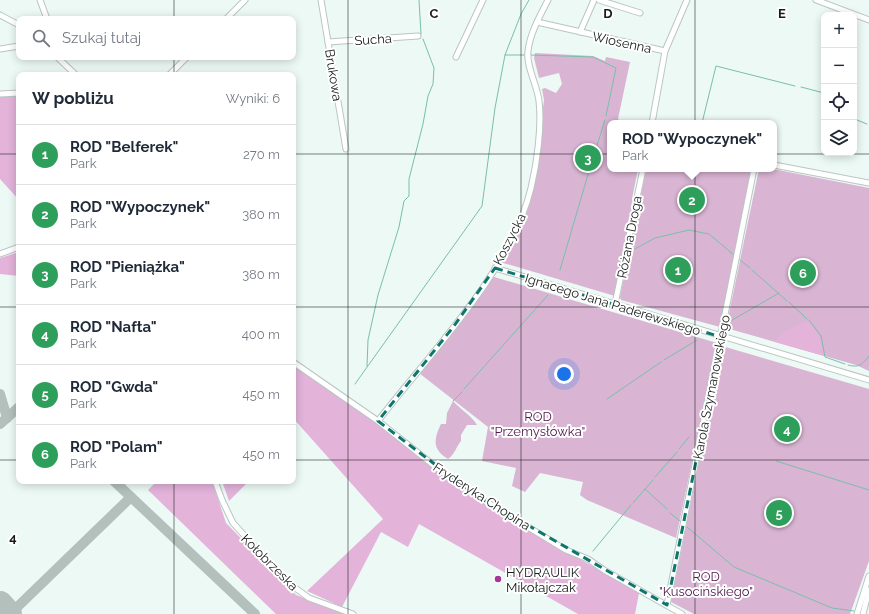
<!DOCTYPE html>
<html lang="pl">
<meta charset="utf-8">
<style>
body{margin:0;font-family:Raleway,sans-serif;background:#f6f6f7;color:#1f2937}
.controls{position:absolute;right:12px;top:12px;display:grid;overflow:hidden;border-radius:8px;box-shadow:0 2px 10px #0003}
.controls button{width:36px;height:36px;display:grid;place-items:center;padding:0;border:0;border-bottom:1px solid #e0e1e3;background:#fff;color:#1f2937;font:20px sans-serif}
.you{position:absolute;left:564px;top:374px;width:14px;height:14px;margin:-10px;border:3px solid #fff;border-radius:50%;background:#1a73e8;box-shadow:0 0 0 6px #1a73e833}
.badge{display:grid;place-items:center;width:26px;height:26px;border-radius:50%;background:#a43898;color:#fff;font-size:13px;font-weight:700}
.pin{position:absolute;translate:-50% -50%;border:2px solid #fff;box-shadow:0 1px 4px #0006}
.popup{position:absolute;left:607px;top:120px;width:170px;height:52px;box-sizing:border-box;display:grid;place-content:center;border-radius:8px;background:#fff;filter:drop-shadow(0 1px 3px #0005);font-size:13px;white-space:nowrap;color:#747a83}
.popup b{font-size:15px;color:#1f2937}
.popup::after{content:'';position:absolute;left:50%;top:100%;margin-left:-8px;border:8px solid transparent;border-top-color:#fff}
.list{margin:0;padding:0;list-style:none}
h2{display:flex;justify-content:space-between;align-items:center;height:52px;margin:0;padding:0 16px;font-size:17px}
h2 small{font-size:13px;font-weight:400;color:#747a83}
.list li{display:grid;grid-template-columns:26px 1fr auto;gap:12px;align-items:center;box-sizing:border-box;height:60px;padding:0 16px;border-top:1px solid #e0e1e3}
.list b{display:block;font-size:15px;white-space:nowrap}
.list p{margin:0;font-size:13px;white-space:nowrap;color:#747a83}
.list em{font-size:13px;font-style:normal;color:#747a83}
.icon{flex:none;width:22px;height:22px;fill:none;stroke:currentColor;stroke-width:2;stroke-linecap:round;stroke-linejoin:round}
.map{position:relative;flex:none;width:869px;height:614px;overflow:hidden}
.search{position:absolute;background:#fff;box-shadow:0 2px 10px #0003;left:16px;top:16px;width:280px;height:44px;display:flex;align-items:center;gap:10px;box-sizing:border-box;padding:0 14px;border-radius:8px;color:#747a83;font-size:15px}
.panel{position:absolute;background:#fff;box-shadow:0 2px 10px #0003;left:16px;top:72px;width:280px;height:412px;border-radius:8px}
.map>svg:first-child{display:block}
.green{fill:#d9b5d3}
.forest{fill:#e3b3da}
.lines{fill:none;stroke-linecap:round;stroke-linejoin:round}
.stream{stroke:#79bfac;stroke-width:1}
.taxiway{stroke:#b4c0bc;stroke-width:10}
.runway{stroke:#b4c0bc;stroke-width:26}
.minor-casing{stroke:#b9c6c2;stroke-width:7}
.minor{stroke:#fff;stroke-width:5}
.marked{fill:none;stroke:#0f766e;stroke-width:3;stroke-dasharray:8 5;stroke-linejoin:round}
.grid{fill:none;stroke:#181c1b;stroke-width:1;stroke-opacity:0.55}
.poi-dot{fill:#a43898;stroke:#fff;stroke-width:1.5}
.labels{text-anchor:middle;stroke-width:4;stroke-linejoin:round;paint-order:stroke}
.street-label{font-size:13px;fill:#181c1b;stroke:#fff}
.park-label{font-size:13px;fill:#50184a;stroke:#fff}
.poi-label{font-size:13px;fill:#181c1b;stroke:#fff;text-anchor:start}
.grid-label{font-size:13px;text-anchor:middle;font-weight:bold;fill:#181c1b;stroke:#fff;stroke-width:4;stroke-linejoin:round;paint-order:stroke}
</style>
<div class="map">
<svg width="869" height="614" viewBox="0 0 869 614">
<rect width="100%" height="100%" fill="#ecf9f5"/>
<g class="green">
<path d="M 535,53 L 593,56 L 605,61 L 606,57 L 630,62 L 618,119 L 622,123 L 610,123 L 610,169 L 638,169 L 632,199 L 634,201 L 615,296 L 500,262 L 514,240 L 532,192 L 544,100 L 542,89 L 545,88 L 556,93 L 562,84 L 559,73 L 539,78 L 534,58 Z"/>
<path d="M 646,169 L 751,169 L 720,327 L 621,300 L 620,297 Z"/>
<path d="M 759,169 L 773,169 L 869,188 L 869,371 L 856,365 L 726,328 Z"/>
<path d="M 491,276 L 717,343 L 676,538 L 587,500 L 580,495 L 583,482 L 540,473 L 525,492 L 512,486 L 516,468 L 482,461 L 488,427 L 419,373 Z"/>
<path d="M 722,346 L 869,389 L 869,561 L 850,614 L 694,614 L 671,602 Z"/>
<path d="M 453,401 C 461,410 472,416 477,425 L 467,425 L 461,435 L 461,441 C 456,447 455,454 448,459 C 433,450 433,440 441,424 L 446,424 L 447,413 Z"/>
</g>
<g class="forest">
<path d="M 19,95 L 19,200 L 0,179 L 0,96 Z"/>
<path d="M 19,252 L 19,276 L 0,274 L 0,258 Z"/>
<path d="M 807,321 C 819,330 823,341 824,356 L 775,342 C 779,332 797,326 807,321 Z"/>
<path d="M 293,364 L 373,421 L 441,474 L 529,530 L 639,593 L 635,614 L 578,614 L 419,524 L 408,547 L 381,532 L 342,607 L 307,591 L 383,519 L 293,418 Z"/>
<path d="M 157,481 L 212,481 L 226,523 L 296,595 L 344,614 L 276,614 L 148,490 Z"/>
<path d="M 222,481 L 249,481 L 229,501 Z"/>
</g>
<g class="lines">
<g class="stream">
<path d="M 419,0 L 421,34"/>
<path d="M 505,55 L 524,55"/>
<path d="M 530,55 L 593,57 L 616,68 L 606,116"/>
<path d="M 801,87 L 824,93"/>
<path d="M 857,120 L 867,124"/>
<path d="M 702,123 L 716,66 L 795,86"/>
<path d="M 590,168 L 605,120"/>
<path d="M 631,251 L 655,238 L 689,230 L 709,234 L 734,255"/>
<path d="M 740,260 L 750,268"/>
<path d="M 560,270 L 589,171"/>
<path d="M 752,270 L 787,301"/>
<path d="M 789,302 L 807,319"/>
<path d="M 809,320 L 821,336 L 825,357 L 845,364"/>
<path d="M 727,323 L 779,293"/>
<path d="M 664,360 L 697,340"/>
<path d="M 848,365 C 859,368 862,365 869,356"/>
<path d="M 367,366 L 368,340 L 378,295 L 399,227 L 404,201 L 409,196 L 409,179 L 423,124 L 428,96 L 433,84 L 434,68 L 423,39"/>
<path d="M 355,384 L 482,206 L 495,108 L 505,55 L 521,14 L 529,0"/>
<path d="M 464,389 L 548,295"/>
<path d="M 607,399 L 661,362"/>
<path d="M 453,401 L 462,392"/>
<path d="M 679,449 L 689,437"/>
<path d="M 776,461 L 869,490"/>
<path d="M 655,477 L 677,452"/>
<path d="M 645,489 L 667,509"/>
<path d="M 633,503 L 653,480"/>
<path d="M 670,513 L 680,521"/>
<path d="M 687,527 L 734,567 L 832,608 L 854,611"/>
<path d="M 593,551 L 631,505"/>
</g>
<g class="taxiway">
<path d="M 0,394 L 7,418"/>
<path d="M 0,424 L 19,407"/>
<path d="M 114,481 L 255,614"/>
<path d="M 10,614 L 130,498"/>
</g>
<path class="runway" d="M 0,604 L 9,614"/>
<defs>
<g id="minor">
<path d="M 40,0 L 47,19"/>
<path d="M 321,0 L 346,149"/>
<path d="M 599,0 L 640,13"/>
<path d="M 816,0 L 869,20"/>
<path d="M 0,15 L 19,25"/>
<path d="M 226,19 L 245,0"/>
<path d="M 537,22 L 665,51"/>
<path d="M 580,32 L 594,0"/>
<path d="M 328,42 L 418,36"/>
<path d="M 0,49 L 19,46"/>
<path d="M 57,57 L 76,75"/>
<path d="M 456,57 L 483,0"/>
<path d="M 169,75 L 187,57"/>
<path d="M 0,94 L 19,93"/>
<path d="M 652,123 L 665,51 L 687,0"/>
<path d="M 774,165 L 869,183"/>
<path d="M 0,254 L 19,247"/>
<path d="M 495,268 L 869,380"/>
<path d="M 615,304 L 643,169"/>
<path d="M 293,362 L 378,421 L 446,475 L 475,495 L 566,550 L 588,559 L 604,570 L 682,614"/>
<path d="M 378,421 C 430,353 511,272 531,188 C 537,163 542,126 539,101 C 537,84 526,67 528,51 C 530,33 540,16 548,0"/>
<path d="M 215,481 L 222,500 L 233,523 L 287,582 L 309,598 L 353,614"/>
<path d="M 667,605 L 754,169"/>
<path d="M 857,614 L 869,576"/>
<path d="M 863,614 L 869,590"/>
</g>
</defs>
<use href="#minor" class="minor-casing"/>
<use href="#minor" class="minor"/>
</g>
<path class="marked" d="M 495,268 L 721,337 L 667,605 L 475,495 L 378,421 L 454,326 Z"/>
<path class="grid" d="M 174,0 L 174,19M 348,0 L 348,614M 521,0 L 521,614M 695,0 L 695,614M 174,57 L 174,75M 0,154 L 19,154M 293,154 L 869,154M 0,307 L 19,307M 293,307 L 869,307M 0,460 L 19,460M 293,460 L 869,460M 174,481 L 174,614"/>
<circle class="poi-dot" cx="498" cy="579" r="4"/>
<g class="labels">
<g class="street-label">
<text transform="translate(373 39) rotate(-4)" y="5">Sucha</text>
<text transform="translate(622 42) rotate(12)" y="5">Wiosenna</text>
<text transform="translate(334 75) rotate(81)" y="5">Brukowa</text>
<text transform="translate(629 237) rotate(-79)" y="5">Różana Droga</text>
<text transform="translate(509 239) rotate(-63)" y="5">Koszycka</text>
<text transform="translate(613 304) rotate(17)" y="5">Ignacego Jana Paderewskiego</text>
<text transform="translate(711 387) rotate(-79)" y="5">Karola Szymanowskiego</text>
<text transform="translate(482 496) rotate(33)" y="5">Fryderyka Chopina</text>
<text transform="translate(270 562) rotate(45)" y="5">Kołobrzeska</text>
</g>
<g class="park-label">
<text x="538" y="421">ROD<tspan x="538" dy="15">"Przemysłówka"</tspan></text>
<text x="706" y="581">ROD<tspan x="706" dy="15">"Kusocińskiego"</tspan></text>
</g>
<g class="poi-label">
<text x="506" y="577">HYDRAULIK<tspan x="506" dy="15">Mikołajczak</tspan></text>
</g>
</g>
<g class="grid-label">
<text x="434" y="18">C</text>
<text x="608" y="18">D</text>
<text x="782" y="18">E</text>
<text x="13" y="542">4</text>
</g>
</svg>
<div class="controls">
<button>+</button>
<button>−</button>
<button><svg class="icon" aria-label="locate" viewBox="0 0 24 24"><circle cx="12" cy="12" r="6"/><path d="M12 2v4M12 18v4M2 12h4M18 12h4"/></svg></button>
<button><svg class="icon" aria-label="layers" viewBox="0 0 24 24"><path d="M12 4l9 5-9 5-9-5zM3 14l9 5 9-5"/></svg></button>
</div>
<div class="you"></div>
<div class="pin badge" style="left:678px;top:270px;background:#2e9e5b">1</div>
<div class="pin badge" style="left:692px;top:200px;background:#2e9e5b">2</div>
<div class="popup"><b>ROD &quot;Wypoczynek&quot;</b>Park</div>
<div class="pin badge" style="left:588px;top:158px;background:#2e9e5b">3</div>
<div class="pin badge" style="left:787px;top:429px;background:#2e9e5b">4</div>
<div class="pin badge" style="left:779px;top:513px;background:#2e9e5b">5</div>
<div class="pin badge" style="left:803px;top:273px;background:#2e9e5b">6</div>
<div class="search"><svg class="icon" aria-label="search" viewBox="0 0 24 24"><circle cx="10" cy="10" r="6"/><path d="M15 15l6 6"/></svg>Szukaj tutaj</div>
<section class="panel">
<h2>W pobliżu<small>Wyniki: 6</small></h2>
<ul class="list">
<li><span class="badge" style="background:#2e9e5b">1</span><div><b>ROD &quot;Belferek&quot;</b><p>Park</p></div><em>270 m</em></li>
<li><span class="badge" style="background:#2e9e5b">2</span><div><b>ROD &quot;Wypoczynek&quot;</b><p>Park</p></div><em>380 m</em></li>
<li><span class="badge" style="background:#2e9e5b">3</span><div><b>ROD &quot;Pieniążka&quot;</b><p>Park</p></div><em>380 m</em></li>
<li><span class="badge" style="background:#2e9e5b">4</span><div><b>ROD &quot;Nafta&quot;</b><p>Park</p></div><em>400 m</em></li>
<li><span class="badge" style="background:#2e9e5b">5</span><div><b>ROD &quot;Gwda&quot;</b><p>Park</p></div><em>450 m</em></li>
<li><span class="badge" style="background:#2e9e5b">6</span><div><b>ROD &quot;Polam&quot;</b><p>Park</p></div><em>450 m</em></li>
</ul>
</section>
</div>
